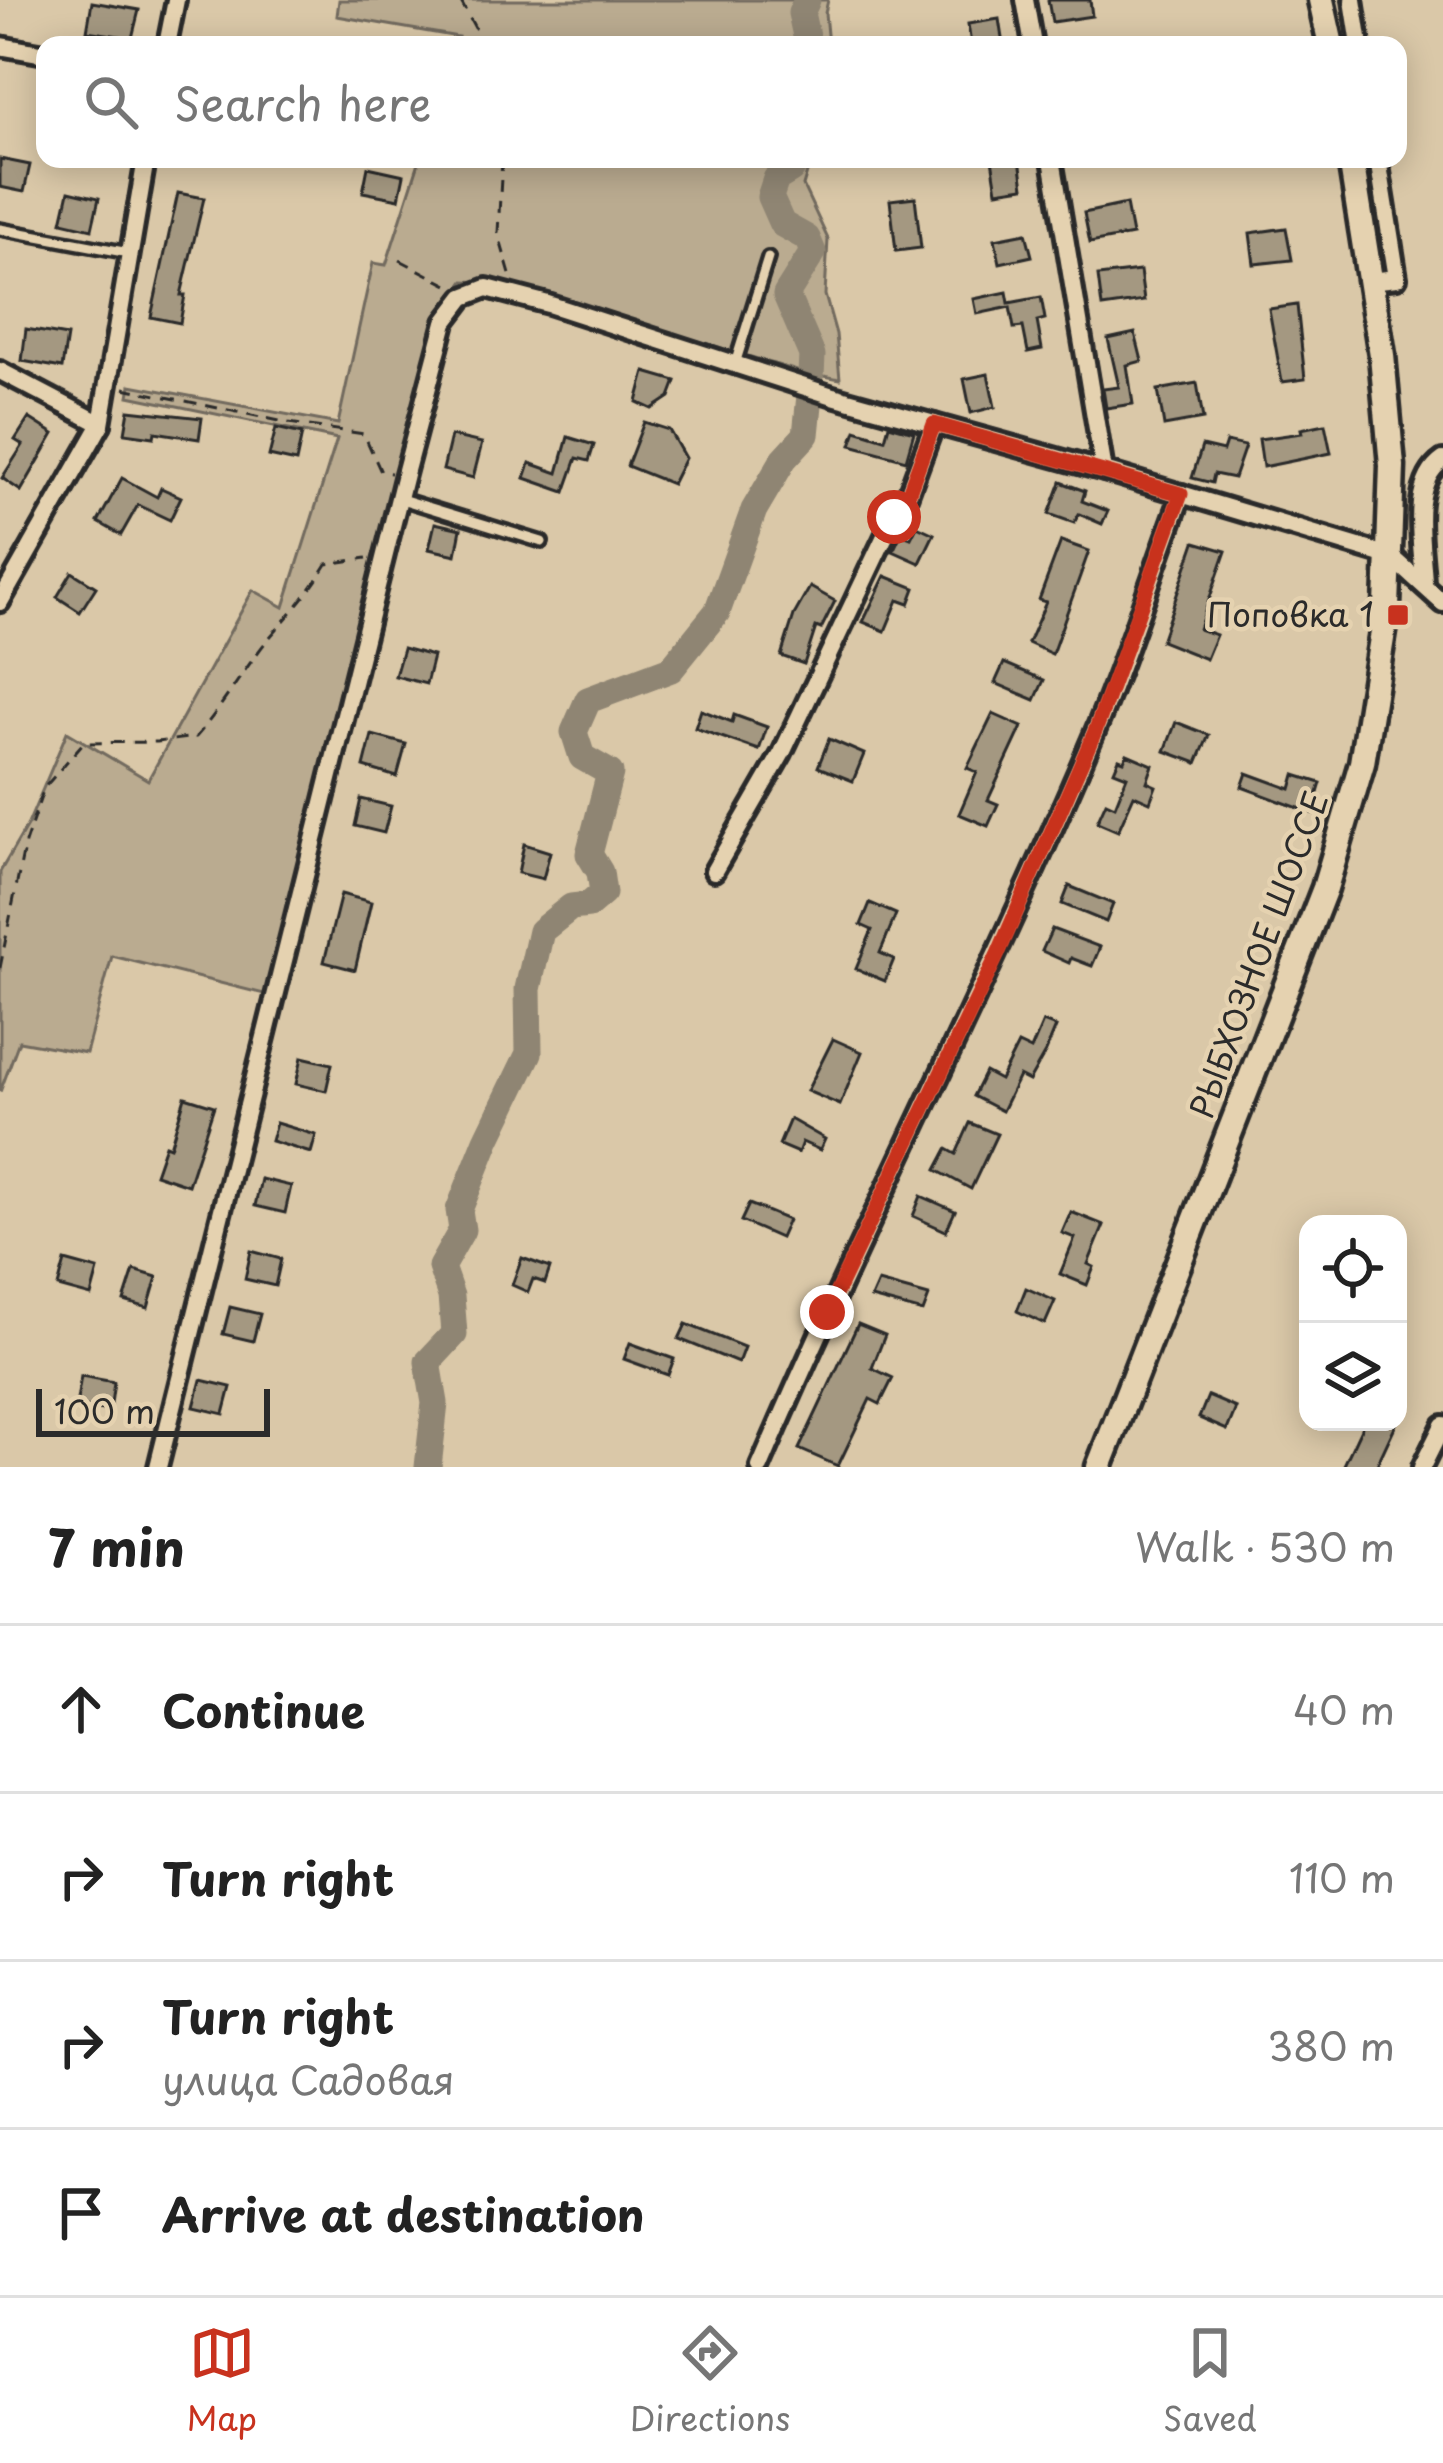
<!DOCTYPE html>
<meta charset="utf-8">
<style>
body{margin:0;font-family:"Playpen Sans",sans-serif;background:#f6f6f6;color:#222}
.controls{position:absolute;right:36px;bottom:36px;display:grid;overflow:hidden;border-radius:24px;box-shadow:0 6px 30px #0003}
.controls button{width:108px;height:108px;display:grid;place-items:center;padding:0;border:0;border-bottom:3px solid #e0e0e0;background:#fff;color:#222;font:60px sans-serif}
.scale{position:absolute;left:36px;bottom:30px;width:234px;box-sizing:border-box;padding-left:12px;border:6px solid #2b2b2b;border-top:0;font-size:33px;line-height:42px;white-space:nowrap;color:#2b2b2b;-webkit-text-stroke:9px #e5d2b0;paint-order:stroke}
.stop{position:absolute;width:36px;height:36px;margin:-27px;border:9px solid #c8321e;border-radius:50%;background:#fff}
.stop.end{background:#c8321e;border-color:#fff;box-shadow:0 3px 12px #0008}
.list{margin:0;padding:0;list-style:none}
h2{display:flex;justify-content:space-between;align-items:center;height:156px;margin:0;padding:0 48px;font-size:51px}
h2 small{font-size:39px;font-weight:400;color:#767676}
.list li{display:grid;grid-template-columns:78px 1fr auto;gap:36px;align-items:center;box-sizing:border-box;height:168px;padding:0 48px;border-top:3px solid #e0e0e0}
.list b{display:block;font-size:45px;white-space:nowrap}
.list p{margin:0;font-size:39px;white-space:nowrap;color:#767676}
.list em{font-size:39px;font-style:normal;color:#767676}
.icon{flex:none;width:66px;height:66px;fill:none;stroke:currentColor;stroke-width:2;stroke-linecap:round;stroke-linejoin:round}
.map{position:relative;flex:none;width:1443px;height:1467px;overflow:hidden}
.search{position:absolute;background:#fff;box-shadow:0 6px 30px #0003;left:36px;right:36px;top:36px;height:132px;display:flex;align-items:center;gap:30px;box-sizing:border-box;padding:0 42px;border-radius:24px;color:#767676;font-size:45px}
.sheet{height:828px;background:#fff}
nav{display:flex;justify-content:space-around;align-items:center;box-sizing:border-box;height:168px;border-top:3px solid #e0e0e0;background:#fff;font-size:33px;color:#767676}
nav a{display:grid;justify-items:center;gap:6px}
nav .on{color:#c8321e}
.map>svg:first-child{display:block}
.green{fill:#baab90;stroke:#726b5e;stroke-width:3}
.lines{fill:none;stroke-linecap:round;stroke-linejoin:round}
.river{stroke:#8f8573;stroke-width:27}
.building{fill:#a49881;stroke:#2b2b2b;stroke-width:3}
.lane-casing{stroke:#2b2b2b;stroke-width:18}
.street-casing{stroke:#2b2b2b;stroke-width:26}
.secondary-casing{stroke:#2b2b2b;stroke-width:33}
.path{stroke:#2b2b2b;stroke-width:3;stroke-dasharray:12 9;stroke-linecap:butt}
.lane{stroke:#e5d2b0;stroke-width:9}
.street{stroke:#e5d2b0;stroke-width:16}
.secondary{stroke:#e5d2b0;stroke-width:24}
.route{stroke:#c8321e;stroke-width:15}
.poi-dot{fill:#c8321e;stroke:#e5d2b0;stroke-width:4.5}
.labels{text-anchor:middle;stroke-width:9;stroke-linejoin:round;paint-order:stroke}
.poi-label{font-size:33px;fill:#2b2b2b;stroke:#e5d2b0;text-anchor:end}
.street-label{font-size:33px;fill:#2b2b2b;stroke:#e5d2b0}
</style>
<div class="map">
<svg width="1443" height="1467" viewBox="0 0 1443 1467">
<rect width="100%" height="100%" fill="#dac8a8"/>
<filter id="ink" filterUnits="userSpaceOnUse"><feTurbulence type="fractalNoise" baseFrequency=".00833" numOctaves="2"/><feDisplacementMap in="SourceGraphic" scale="24" xChannelSelector="R" yChannelSelector="G"/><feConvolveMatrix kernelMatrix="1 2 1 2 8 2 1 2 1" color-interpolation-filters="sRGB"/></filter>
<g filter="url(#ink)">
<g class="green">
<path d="M 339,0 L 828,0 L 825,13 L 828,45 L 456,45 L 458,37 L 337,16 Z"/>
<path d="M 420,159 L 811,159 L 803,186 L 828,239 L 825,295 L 836,334 L 840,379 L 797,371 L 507,283 L 464,281 L 446,306 L 432,338 L 268,995 L 112,956 L 86,1053 L 19,1041 L 0,1092 L 0,872 L 28,824 L 67,732 L 148,780 L 253,590 L 284,607 L 337,439 L 129,396 L 131,385 L 338,424 L 373,263 L 386,265 Z"/>
</g>
<g class="lines">
<g class="river">
<path d="M 807,0 L 801,13 L 808,45"/>
<path d="M 797,159 L 791,170 L 776,179 L 770,197 L 782,224 L 807,238 L 813,252 L 786,295 L 812,355 L 811,376"/>
<path d="M 428,1467 L 435,1403 L 428,1362 L 454,1334 L 451,1296 L 441,1267 L 462,1230 L 459,1210 L 487,1140 L 529,1053 L 528,989 L 541,931 L 571,907 L 589,905 L 603,893 L 600,872 L 589,854 L 610,773 L 582,757 L 574,732 L 588,700 L 671,669 L 717,612 L 754,510 L 784,459 L 806,435 L 810,395"/>
</g>
</g>
<g class="building">
<path d="M 1048,0 L 1090,0 L 1092,16 L 1052,22 Z"/>
<path d="M 92,2 L 139,10 L 132,38 L 87,31 Z"/>
<path d="M 999,19 L 1003,45 L 971,45 L 968,24 Z"/>
<path d="M 0,159 L 30,165 L 24,192 L 0,187 Z"/>
<path d="M 992,159 L 1020,159 L 1024,187 L 997,191 Z"/>
<path d="M 368,167 L 404,175 L 399,199 L 363,192 Z"/>
<path d="M 69,191 L 99,198 L 92,229 L 62,222 Z"/>
<path d="M 178,193 L 204,198 L 181,295 L 185,295 L 180,323 L 151,317 Z"/>
<path d="M 915,197 L 921,248 L 896,251 L 890,200 Z"/>
<path d="M 1126,204 L 1132,235 L 1090,243 L 1084,213 Z"/>
<path d="M 1286,228 L 1292,260 L 1254,264 L 1250,233 Z"/>
<path d="M 1026,233 L 1032,256 L 1000,263 L 995,239 Z"/>
<path d="M 1140,271 L 1144,301 L 1102,307 L 1098,276 Z"/>
<path d="M 1007,292 L 1009,303 L 1041,297 L 1045,319 L 1037,321 L 1042,349 L 1028,352 L 1023,327 L 1014,328 L 1010,307 L 977,314 L 974,299 Z"/>
<path d="M 1297,305 L 1305,379 L 1282,382 L 1269,309 Z"/>
<path d="M 26,329 L 67,336 L 62,368 L 22,361 Z"/>
<path d="M 1135,333 L 1142,361 L 1127,365 L 1133,404 L 1106,408 L 1103,389 L 1119,387 L 1108,339 Z"/>
<path d="M 645,372 L 676,381 L 670,397 L 652,409 L 637,402 Z"/>
<path d="M 988,374 L 995,407 L 971,413 L 964,379 Z"/>
<path d="M 1197,383 L 1203,419 L 1164,426 L 1158,390 Z"/>
<path d="M 129,410 L 202,418 L 199,439 L 155,432 L 154,437 L 125,433 Z"/>
<path d="M 29,418 L 54,434 L 21,491 L 2,478 L 23,445 L 15,440 Z"/>
<path d="M 644,422 L 669,430 L 685,458 L 672,484 L 627,466 Z"/>
<path d="M 1325,424 L 1331,453 L 1263,467 L 1259,439 L 1302,433 L 1301,429 Z"/>
<path d="M 889,425 L 914,432 L 906,460 L 851,445 L 856,430 L 885,439 Z"/>
<path d="M 276,428 L 302,434 L 296,462 L 269,456 Z"/>
<path d="M 451,436 L 482,443 L 473,478 L 443,470 Z"/>
<path d="M 568,437 L 594,445 L 589,461 L 577,458 L 565,492 L 525,478 L 530,463 L 558,473 Z"/>
<path d="M 1226,442 L 1245,446 L 1234,478 L 1214,474 L 1212,483 L 1192,478 L 1202,446 L 1223,451 Z"/>
<path d="M 122,478 L 157,497 L 161,488 L 181,497 L 170,520 L 138,505 L 121,535 L 98,522 Z"/>
<path d="M 1061,482 L 1085,491 L 1082,501 L 1108,511 L 1102,524 L 1079,514 L 1074,523 L 1049,514 Z"/>
<path d="M 435,523 L 461,529 L 456,555 L 429,549 Z"/>
<path d="M 917,526 L 934,534 L 920,563 L 893,551 L 901,534 L 911,538 Z"/>
<path d="M 1061,541 L 1089,551 L 1052,654 L 1028,643 L 1046,602 L 1039,600 Z"/>
<path d="M 1195,542 L 1226,551 L 1199,629 L 1216,635 L 1206,659 L 1161,641 Z"/>
<path d="M 72,572 L 96,587 L 80,612 L 57,597 Z"/>
<path d="M 885,576 L 915,588 L 909,604 L 898,600 L 885,631 L 863,622 Z"/>
<path d="M 810,587 L 835,601 L 821,629 L 816,627 L 804,664 L 781,656 L 794,615 Z"/>
<path d="M 403,648 L 433,656 L 426,684 L 395,676 Z"/>
<path d="M 1004,663 L 1044,680 L 1035,700 L 995,683 Z"/>
<path d="M 701,710 L 732,722 L 734,715 L 767,727 L 759,750 L 695,728 Z"/>
<path d="M 993,714 L 1022,727 L 988,800 L 998,804 L 988,826 L 959,814 L 977,772 L 967,768 Z"/>
<path d="M 1176,722 L 1209,735 L 1197,763 L 1165,751 Z"/>
<path d="M 372,735 L 406,744 L 397,777 L 364,767 Z"/>
<path d="M 829,739 L 864,754 L 853,781 L 818,767 Z"/>
<path d="M 1127,754 L 1153,765 L 1147,782 L 1156,786 L 1150,802 L 1134,795 L 1118,831 L 1097,822 L 1106,802 L 1115,806 L 1127,776 L 1114,771 L 1119,759 L 1124,761 Z"/>
<path d="M 1247,773 L 1291,789 L 1295,775 L 1321,783 L 1312,813 L 1242,787 Z"/>
<path d="M 361,799 L 391,806 L 384,833 L 355,826 Z"/>
<path d="M 524,844 L 550,852 L 543,879 L 518,873 Z"/>
<path d="M 1069,886 L 1113,904 L 1106,922 L 1062,904 Z"/>
<path d="M 341,894 L 371,902 L 355,970 L 324,962 Z"/>
<path d="M 870,903 L 896,914 L 880,953 L 894,959 L 885,981 L 856,969 L 872,930 L 861,925 Z"/>
<path d="M 1052,929 L 1100,947 L 1092,966 L 1071,958 L 1069,963 L 1042,951 Z"/>
<path d="M 1043,1022 L 1056,1027 L 1046,1051 L 1029,1081 L 1019,1076 L 1002,1111 L 973,1096 L 985,1072 L 1000,1080 L 1018,1044 L 1031,1050 Z"/>
<path d="M 833,1039 L 862,1052 L 840,1105 L 807,1091 Z"/>
<path d="M 302,1057 L 332,1064 L 326,1091 L 296,1084 Z"/>
<path d="M 185,1097 L 214,1106 L 188,1185 L 155,1174 L 165,1145 L 170,1147 Z"/>
<path d="M 790,1119 L 825,1139 L 820,1150 L 802,1142 L 798,1153 L 779,1145 Z"/>
<path d="M 276,1123 L 316,1135 L 311,1153 L 271,1141 Z"/>
<path d="M 970,1123 L 997,1134 L 971,1189 L 936,1170 L 947,1149 L 956,1154 Z"/>
<path d="M 261,1179 L 291,1186 L 285,1213 L 255,1206 Z"/>
<path d="M 921,1196 L 955,1211 L 946,1231 L 913,1216 Z"/>
<path d="M 749,1204 L 788,1220 L 780,1238 L 741,1221 Z"/>
<path d="M 1071,1212 L 1104,1225 L 1088,1264 L 1094,1267 L 1087,1285 L 1060,1274 L 1075,1238 L 1062,1233 Z"/>
<path d="M 251,1251 L 281,1259 L 275,1286 L 245,1279 Z"/>
<path d="M 522,1258 L 550,1268 L 545,1283 L 533,1279 L 528,1292 L 512,1285 Z"/>
<path d="M 65,1261 L 98,1270 L 91,1296 L 58,1287 Z"/>
<path d="M 134,1270 L 157,1277 L 148,1308 L 124,1301 Z"/>
<path d="M 878,1282 L 929,1296 L 923,1312 L 871,1298 Z"/>
<path d="M 1026,1288 L 1055,1301 L 1045,1324 L 1017,1311 Z"/>
<path d="M 230,1307 L 260,1314 L 253,1341 L 223,1334 Z"/>
<path d="M 686,1324 L 744,1347 L 738,1363 L 679,1339 Z"/>
<path d="M 858,1324 L 885,1335 L 872,1368 L 893,1378 L 880,1404 L 870,1399 L 838,1466 L 799,1449 Z"/>
<path d="M 630,1343 L 674,1359 L 668,1375 L 624,1359 Z"/>
<path d="M 81,1376 L 114,1382 L 110,1411 L 76,1406 Z"/>
<path d="M 201,1380 L 231,1387 L 224,1414 L 194,1407 Z"/>
<path d="M 1208,1396 L 1236,1408 L 1227,1430 L 1199,1418 Z"/>
<path d="M 1364,1422 L 1397,1422 L 1376,1467 L 1343,1467 Z"/>
</g>
<g class="lines">
<defs>
<g id="lane">
<path d="M 0,229 L 129,253"/>
<path d="M 735,364 L 768,258"/>
<path d="M 398,498 L 542,542"/>
</g>
<g id="street">
<path d="M 1025,0 L 1033,45"/>
<path d="M 1353,0 L 1360,45"/>
<path d="M 167,45 L 176,0"/>
<path d="M 0,46 L 45,54"/>
<path d="M 1052,159 L 1104,471"/>
<path d="M 1370,281 L 1397,278 L 1378,159"/>
<path d="M 0,371 L 101,424"/>
<path d="M 1424,584 C 1423,546 1408,484 1443,460"/>
<path d="M 0,602 L 101,424 L 146,159"/>
<path d="M 714,871 L 782,753 L 894,517 L 903,508 L 934,424"/>
<path d="M 158,1467 L 405,474 L 445,322 L 464,297 L 487,288 L 548,304 L 833,396 L 1104,471 L 1392,557 L 1443,603"/>
<path d="M 760,1467 C 866,1220 989,982 1094,734 C 1127,656 1152,574 1182,494"/>
<path d="M 1422,1467 L 1443,1425"/>
</g>
<g id="secondary">
<path d="M 1321,0 L 1331,45"/>
<path d="M 1099,1467 L 1325,888 L 1362,763 L 1387,607 L 1392,466 L 1382,355 L 1351,159"/>
</g>
</defs>
<use href="#lane" class="lane-casing"/>
<use href="#street" class="street-casing"/>
<use href="#secondary" class="secondary-casing"/>
<g class="path">
<path d="M 460,0 L 484,45"/>
<path d="M 502,159 L 498,233 L 511,278"/>
<path d="M 400,260 L 452,287"/>
<path d="M 124,388 L 289,423 L 364,434 L 381,472 L 391,473"/>
<path d="M 0,968 L 25,843 L 44,788 L 83,743 L 157,742 L 196,737 C 223,706 243,670 269,638 C 290,614 310,592 327,564 L 367,558"/>
</g>
<use href="#lane" class="lane"/>
<use href="#street" class="street"/>
<use href="#secondary" class="secondary"/>
</g>
</g>
<g class="lines" filter="url(#ink)">
<path class="route" d="M 827,1312 L 998,954 L 1096,729 L 1181,494 L 934,424 L 903,508 L 894,517"/>
</g>
<rect class="poi-dot" x="1386" y="603" width="24" height="24" rx="6"/>
<g class="labels">
<g class="poi-label">
<text x="1374" y="627">Поповка 1</text>
</g>
<g class="street-label">
<text transform="translate(1259 955) rotate(-70)" y="12">РЫБХОЗНОЕ ШОССЕ</text>
</g>
</g>
</svg>
<div class="controls">
<button><svg class="icon" aria-label="locate" viewBox="0 0 24 24"><circle cx="12" cy="12" r="6"/><path d="M12 2v4M12 18v4M2 12h4M18 12h4"/></svg></button>
<button><svg class="icon" aria-label="layers" viewBox="0 0 24 24"><path d="M12 4l9 5-9 5-9-5zM3 14l9 5 9-5"/></svg></button>
</div>
<div class="scale">100 m</div>
<div class="stop" style="left:894px;top:517px"></div>
<div class="stop end" style="left:827px;top:1312px"></div>
<div class="search"><svg class="icon" aria-label="search" viewBox="0 0 24 24"><circle cx="10" cy="10" r="6"/><path d="M15 15l6 6"/></svg>Search here</div>
</div>
<section class="sheet">
<h2>7 min<small>Walk · 530 m</small></h2>
<ul class="list">
<li><svg class="icon" aria-label="ahead" viewBox="0 0 24 24"><path d="M12 20V5M6 11l6-6 6 6"/></svg><div><b>Continue</b></div><em>40 m</em></li>
<li><svg class="icon" aria-label="right" viewBox="0 0 24 24"><path d="M7 20v-9h11M14 6l5 5-5 5"/></svg><div><b>Turn right</b></div><em>110 m</em></li>
<li><svg class="icon" aria-label="right" viewBox="0 0 24 24"><path d="M7 20v-9h11M14 6l5 5-5 5"/></svg><div><b>Turn right</b><p>улица Садовая</p></div><em>380 m</em></li>
<li><svg class="icon" aria-label="arrive" viewBox="0 0 24 24"><path d="M6 21V4h12l-3 4 3 4H6"/></svg><div><b>Arrive at destination</b></div></li>
</ul>
</section>
<nav>
<a class="on"><svg class="icon" aria-label="map" viewBox="0 0 24 24"><path d="M3 6l6-2 6 2 6-2v14l-6 2-6-2-6 2zM9 4v14M15 6v14"/></svg>Map</a>
<a><svg class="icon" aria-label="directions" viewBox="0 0 24 24"><path d="M12 3l9 9-9 9-9-9zM9 14v-3h6M13 9l2 2-2 2"/></svg>Directions</a>
<a><svg class="icon" aria-label="saved" viewBox="0 0 24 24"><path d="M7 4h10v16l-5-4-5 4z"/></svg>Saved</a>
</nav>
